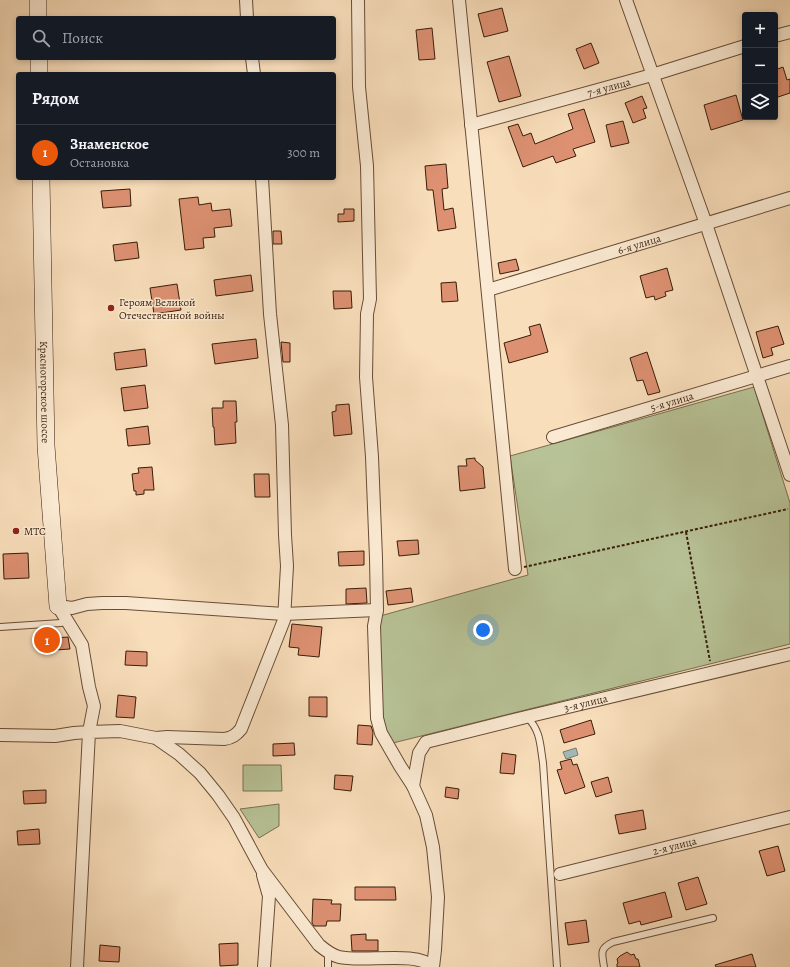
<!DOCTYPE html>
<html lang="ru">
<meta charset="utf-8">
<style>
body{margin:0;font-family:Alegreya,serif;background:#20242c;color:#f1f3f6}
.controls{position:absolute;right:12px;top:12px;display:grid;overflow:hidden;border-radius:4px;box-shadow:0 2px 6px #0003}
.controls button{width:36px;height:36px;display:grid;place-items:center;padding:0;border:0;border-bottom:1px solid #363941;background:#171b24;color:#f1f3f6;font:20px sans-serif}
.you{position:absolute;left:483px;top:630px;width:14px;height:14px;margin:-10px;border:3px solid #fff;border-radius:50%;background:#1a73e8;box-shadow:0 0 0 6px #1a73e833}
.badge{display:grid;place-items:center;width:26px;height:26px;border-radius:50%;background:#ea580c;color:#fff;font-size:13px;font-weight:700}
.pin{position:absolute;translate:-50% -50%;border:2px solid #fff;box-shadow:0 1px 4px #0006}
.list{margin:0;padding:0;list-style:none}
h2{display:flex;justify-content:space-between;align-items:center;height:52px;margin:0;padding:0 16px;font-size:17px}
h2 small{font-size:13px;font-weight:400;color:#9ea1a6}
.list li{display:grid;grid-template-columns:26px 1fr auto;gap:12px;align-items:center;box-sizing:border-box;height:56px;padding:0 16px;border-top:1px solid #363941}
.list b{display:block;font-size:15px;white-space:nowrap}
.list p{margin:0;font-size:13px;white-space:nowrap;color:#9ea1a6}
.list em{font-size:13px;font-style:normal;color:#9ea1a6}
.icon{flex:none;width:22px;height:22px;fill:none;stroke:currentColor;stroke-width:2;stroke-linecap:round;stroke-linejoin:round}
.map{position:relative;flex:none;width:790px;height:967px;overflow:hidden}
.search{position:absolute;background:#171b24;box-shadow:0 2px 6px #0003;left:16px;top:16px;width:320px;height:44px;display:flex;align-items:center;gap:10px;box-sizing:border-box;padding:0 14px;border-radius:4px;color:#9ea1a6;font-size:15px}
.panel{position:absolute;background:#171b24;box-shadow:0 2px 6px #0003;left:16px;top:72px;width:320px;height:108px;border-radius:4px}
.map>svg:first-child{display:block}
.green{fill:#b7c296;stroke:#787050}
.water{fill:#a2b9ba;stroke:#787b73}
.building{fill:#dd9172;stroke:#381d09}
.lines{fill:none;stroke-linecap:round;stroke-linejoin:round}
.lane-casing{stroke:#684d36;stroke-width:8}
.street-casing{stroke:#684d36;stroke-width:14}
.secondary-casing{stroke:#381d09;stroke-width:18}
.path{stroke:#381d09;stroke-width:2;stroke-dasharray:3 2;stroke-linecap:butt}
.lane{stroke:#fbead3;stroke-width:6}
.street{stroke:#fbead3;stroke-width:12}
.secondary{stroke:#fbead3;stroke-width:17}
.poi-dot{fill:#8f2418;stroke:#fbead3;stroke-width:1.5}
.labels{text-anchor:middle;stroke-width:3;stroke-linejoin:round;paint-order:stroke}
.street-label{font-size:11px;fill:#381d09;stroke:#fbead3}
.poi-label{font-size:11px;fill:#381d09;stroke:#fbead3;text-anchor:start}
</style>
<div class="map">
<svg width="790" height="967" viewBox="0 0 790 967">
<rect width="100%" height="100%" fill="#f9debb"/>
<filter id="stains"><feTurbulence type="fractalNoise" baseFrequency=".005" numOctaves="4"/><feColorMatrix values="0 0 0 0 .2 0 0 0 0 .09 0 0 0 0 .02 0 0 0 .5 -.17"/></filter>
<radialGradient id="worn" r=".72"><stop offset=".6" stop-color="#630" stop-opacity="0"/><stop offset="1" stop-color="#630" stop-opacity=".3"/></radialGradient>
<g class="green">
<path d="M 754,387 L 790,503 L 790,644 L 389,744 L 381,707 L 380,616 L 528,575 L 510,456 Z"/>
<path d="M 243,765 L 281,765 L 282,791 L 243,791 Z"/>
<path d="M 279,804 L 279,826 L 259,838 L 240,809 Z"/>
</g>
<path class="water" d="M 576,748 L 578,755 L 566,759 L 563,752 Z"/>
<g class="building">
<path d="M 502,8 L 508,31 L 484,37 L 478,14 Z"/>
<path d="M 432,28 L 435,59 L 419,60 L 416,30 Z"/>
<path d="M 591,43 L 599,63 L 584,69 L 576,49 Z"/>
<path d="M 509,56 L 521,96 L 499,102 L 487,62 Z"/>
<path d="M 783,67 L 787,80 L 790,79 L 790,93 L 775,98 L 775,70 Z"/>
<path d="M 736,95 L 743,120 L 711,130 L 704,105 Z"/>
<path d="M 642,96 L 647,108 L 643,109 L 646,118 L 633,123 L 625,103 Z"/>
<path d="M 584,109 L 595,142 L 573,149 L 576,156 L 556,163 L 553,156 L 523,167 L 508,127 L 518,124 L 523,136 L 531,133 L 535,144 L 573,129 L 568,114 Z"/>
<path d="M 623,121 L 629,143 L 611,147 L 606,125 Z"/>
<path d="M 446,164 L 448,188 L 442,189 L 444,210 L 453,208 L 456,228 L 438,231 L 433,190 L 427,190 L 425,166 Z"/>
<path d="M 130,189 L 131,206 L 103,208 L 101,191 Z"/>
<path d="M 198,197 L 199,205 L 211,203 L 212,211 L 230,209 L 232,226 L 214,228 L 215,237 L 203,238 L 204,248 L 185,250 L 179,199 Z"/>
<path d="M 344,209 L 354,209 L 354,221 L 338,222 L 338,214 L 344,214 Z"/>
<path d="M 273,231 L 281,231 L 282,244 L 273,244 Z"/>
<path d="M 137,242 L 139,258 L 115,261 L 113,245 Z"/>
<path d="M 516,259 L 519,270 L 500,274 L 498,263 Z"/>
<path d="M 667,268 L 673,290 L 665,292 L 666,296 L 655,300 L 654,296 L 646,298 L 640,276 Z"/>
<path d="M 251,275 L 253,291 L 216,296 L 214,280 Z"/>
<path d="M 456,282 L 458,301 L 442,302 L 441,283 Z"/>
<path d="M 177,284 L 181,310 L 154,314 L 150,288 Z"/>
<path d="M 333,291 L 351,291 L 352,308 L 334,309 Z"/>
<path d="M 540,324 L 548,352 L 509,363 L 504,343 L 531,335 L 529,327 Z"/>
<path d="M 778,326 L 784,344 L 771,348 L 773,355 L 763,358 L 756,332 Z"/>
<path d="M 256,339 L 258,358 L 215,364 L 212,344 Z"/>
<path d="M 281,342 L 290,343 L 290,362 L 283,362 Z"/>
<path d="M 145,349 L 147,366 L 116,370 L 114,353 Z"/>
<path d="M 647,352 L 660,392 L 648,395 L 643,380 L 637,381 L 630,358 Z"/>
<path d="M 145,385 L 148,408 L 124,411 L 121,388 Z"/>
<path d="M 223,401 L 236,401 L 237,422 L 235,422 L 236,443 L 215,445 L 214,427 L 213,427 L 212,408 L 223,408 Z"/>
<path d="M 349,404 L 352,434 L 334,436 L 332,412 L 336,411 L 336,405 Z"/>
<path d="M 148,426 L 150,444 L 128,446 L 126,429 Z"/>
<path d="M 475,458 L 475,460 L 483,467 L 485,488 L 460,491 L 458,466 L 467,466 L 466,459 Z"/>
<path d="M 152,467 L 154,490 L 144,490 L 144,494 L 136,495 L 136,491 L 134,491 L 132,474 L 139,473 L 138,468 Z"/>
<path d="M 254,474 L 269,474 L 270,497 L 255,497 Z"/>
<path d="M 418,540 L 419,554 L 399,556 L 397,541 Z"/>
<path d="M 364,551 L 364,565 L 339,566 L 338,552 Z"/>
<path d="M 28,553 L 29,578 L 4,579 L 3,554 Z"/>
<path d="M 366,588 L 367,603 L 346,604 L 346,589 Z"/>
<path d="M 411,588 L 413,602 L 388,605 L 386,591 Z"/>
<path d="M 292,624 L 322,627 L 319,657 L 298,655 L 299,648 L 289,647 Z"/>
<path d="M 68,637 L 70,649 L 55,650 L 54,638 Z"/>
<path d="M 126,651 L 147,652 L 147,666 L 125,665 Z"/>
<path d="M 118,695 L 136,697 L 134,718 L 116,717 Z"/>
<path d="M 309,697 L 327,697 L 327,717 L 309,716 Z"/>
<path d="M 591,720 L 595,734 L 564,743 L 560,730 Z"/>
<path d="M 358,725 L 371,726 L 373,732 L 372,745 L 357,744 Z"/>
<path d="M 294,743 L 295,755 L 273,756 L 273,744 Z"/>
<path d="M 502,753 L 516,755 L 514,774 L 500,773 Z"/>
<path d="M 571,759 L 573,765 L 577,764 L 585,787 L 565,794 L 557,770 L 562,769 L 560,762 Z"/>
<path d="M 335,775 L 353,776 L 351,791 L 334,789 Z"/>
<path d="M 608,777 L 612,792 L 596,797 L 591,782 Z"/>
<path d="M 446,787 L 459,789 L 458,799 L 445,797 Z"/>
<path d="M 46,790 L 46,803 L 24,804 L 23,791 Z"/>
<path d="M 643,810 L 646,829 L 619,834 L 615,815 Z"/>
<path d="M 39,829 L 40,844 L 18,845 L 17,831 Z"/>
<path d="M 778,846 L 785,871 L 767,876 L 759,851 Z"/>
<path d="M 698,877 L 707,904 L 686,910 L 678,883 Z"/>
<path d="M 355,887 L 395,887 L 396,900 L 355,900 Z"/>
<path d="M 665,892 L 672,917 L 641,925 L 640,921 L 629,924 L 623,903 Z"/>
<path d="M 313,899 L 332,900 L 331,904 L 341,904 L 340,921 L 327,921 L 326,926 L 314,926 L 312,923 Z"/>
<path d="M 586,920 L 589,942 L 568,945 L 565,923 Z"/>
<path d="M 366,934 L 366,940 L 378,940 L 378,951 L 352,951 L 351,935 Z"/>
<path d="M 238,943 L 238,965 L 220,966 L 219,944 Z"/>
<path d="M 100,945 L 120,947 L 119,962 L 99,961 Z"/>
<path d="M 627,952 L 631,955 L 634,954 L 636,959 L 638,959 L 640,967 L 617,967 L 617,964 L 618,963 L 617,959 L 620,956 Z"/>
<path d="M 752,954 L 756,967 L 716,967 L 715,965 Z"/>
</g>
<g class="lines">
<defs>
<g id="lane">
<path d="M 0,627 L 61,623"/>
<path d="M 527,717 C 541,731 540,745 543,763 L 557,967"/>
<path d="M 328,952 L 328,967"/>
<path d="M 604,967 C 602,953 599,949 613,942 L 713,918"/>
</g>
<g id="street">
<path d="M 246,0 L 247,18"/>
<path d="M 358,0 L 359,87 L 367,166 L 370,299 L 367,314 L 366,377 L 372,457 L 376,558 L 377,610 L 374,626 L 377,718 L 381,733 L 400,766 L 413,786 L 426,815 L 433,847 L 438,897 L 435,950 L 433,967"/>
<path d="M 459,0 L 515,569"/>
<path d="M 626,0 L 706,224 L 790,475"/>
<path d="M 775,36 L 790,32"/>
<path d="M 252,58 L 254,74"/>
<path id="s1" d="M 471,125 L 652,75 L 745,46"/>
<path id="s2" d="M 488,290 L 790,198"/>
<path id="s3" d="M 553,437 L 790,366"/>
<path d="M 58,606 L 72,608 L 87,604 L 102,603 L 126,603 L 284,614 L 377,610"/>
<path d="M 0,735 L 55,736 L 74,733 L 89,732 L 94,706 L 89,687 L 82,645 L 58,606"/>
<path d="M 156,738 L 167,737 L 224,739 C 232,738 236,735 241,729 L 284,620 L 287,566 L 285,535 L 282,425 L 270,314 L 262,178"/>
<path id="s4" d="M 413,786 L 419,753 L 426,742 L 526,717 L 790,654"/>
<path id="s5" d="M 560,874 L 790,817"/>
<path d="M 263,875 L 269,896 L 264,967"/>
<path d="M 77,967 L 89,732 L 120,731 L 156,738 L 179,754 L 200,773 L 218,795 L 234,818 L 262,870 L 319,945 C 325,950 331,955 339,957 C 364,963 416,950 433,967"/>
</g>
<g id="secondary">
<path d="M 38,0 L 38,18"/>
<path d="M 39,58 L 39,74"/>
<path id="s6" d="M 41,178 L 46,446 L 58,606"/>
</g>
</defs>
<use href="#lane" class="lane-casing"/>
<use href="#street" class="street-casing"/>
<use href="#secondary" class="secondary-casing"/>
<g class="path">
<path d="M 686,532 L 710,661"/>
<path d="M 524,567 L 788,509"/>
</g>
<use href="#lane" class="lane"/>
<use href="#street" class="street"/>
<use href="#secondary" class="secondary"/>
</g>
<g class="poi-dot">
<circle cx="111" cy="308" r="4"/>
<circle cx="16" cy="531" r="4"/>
</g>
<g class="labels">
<g class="street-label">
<text dy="4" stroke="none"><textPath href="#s1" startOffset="143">7-я улица</textPath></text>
<text dy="4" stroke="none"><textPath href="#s2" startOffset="158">6-я улица</textPath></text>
<text dy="4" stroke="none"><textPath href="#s6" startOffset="214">Красногорское шоссе</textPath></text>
<text dy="4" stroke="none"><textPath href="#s3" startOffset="124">5-я улица</textPath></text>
<text dy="4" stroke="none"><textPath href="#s4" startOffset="211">3-я улица</textPath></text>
<text dy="4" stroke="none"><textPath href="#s5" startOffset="118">2-я улица</textPath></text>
</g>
<g class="poi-label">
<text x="119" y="306">Героям Великой<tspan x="119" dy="13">Отечественной войны</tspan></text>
<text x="24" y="535">МТС</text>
</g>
</g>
<rect width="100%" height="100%" filter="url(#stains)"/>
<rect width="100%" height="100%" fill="url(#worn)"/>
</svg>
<div class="controls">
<button>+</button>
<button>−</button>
<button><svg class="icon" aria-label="layers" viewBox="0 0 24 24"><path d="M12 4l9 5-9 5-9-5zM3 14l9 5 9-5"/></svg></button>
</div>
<div class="you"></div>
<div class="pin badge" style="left:47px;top:640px">1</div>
<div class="search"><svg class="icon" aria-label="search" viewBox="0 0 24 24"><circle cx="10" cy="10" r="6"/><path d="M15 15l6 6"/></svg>Поиск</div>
<section class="panel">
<h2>Рядом<small></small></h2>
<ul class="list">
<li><span class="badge">1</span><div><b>Знаменское</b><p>Остановка</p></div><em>300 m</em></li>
</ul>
</section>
</div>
